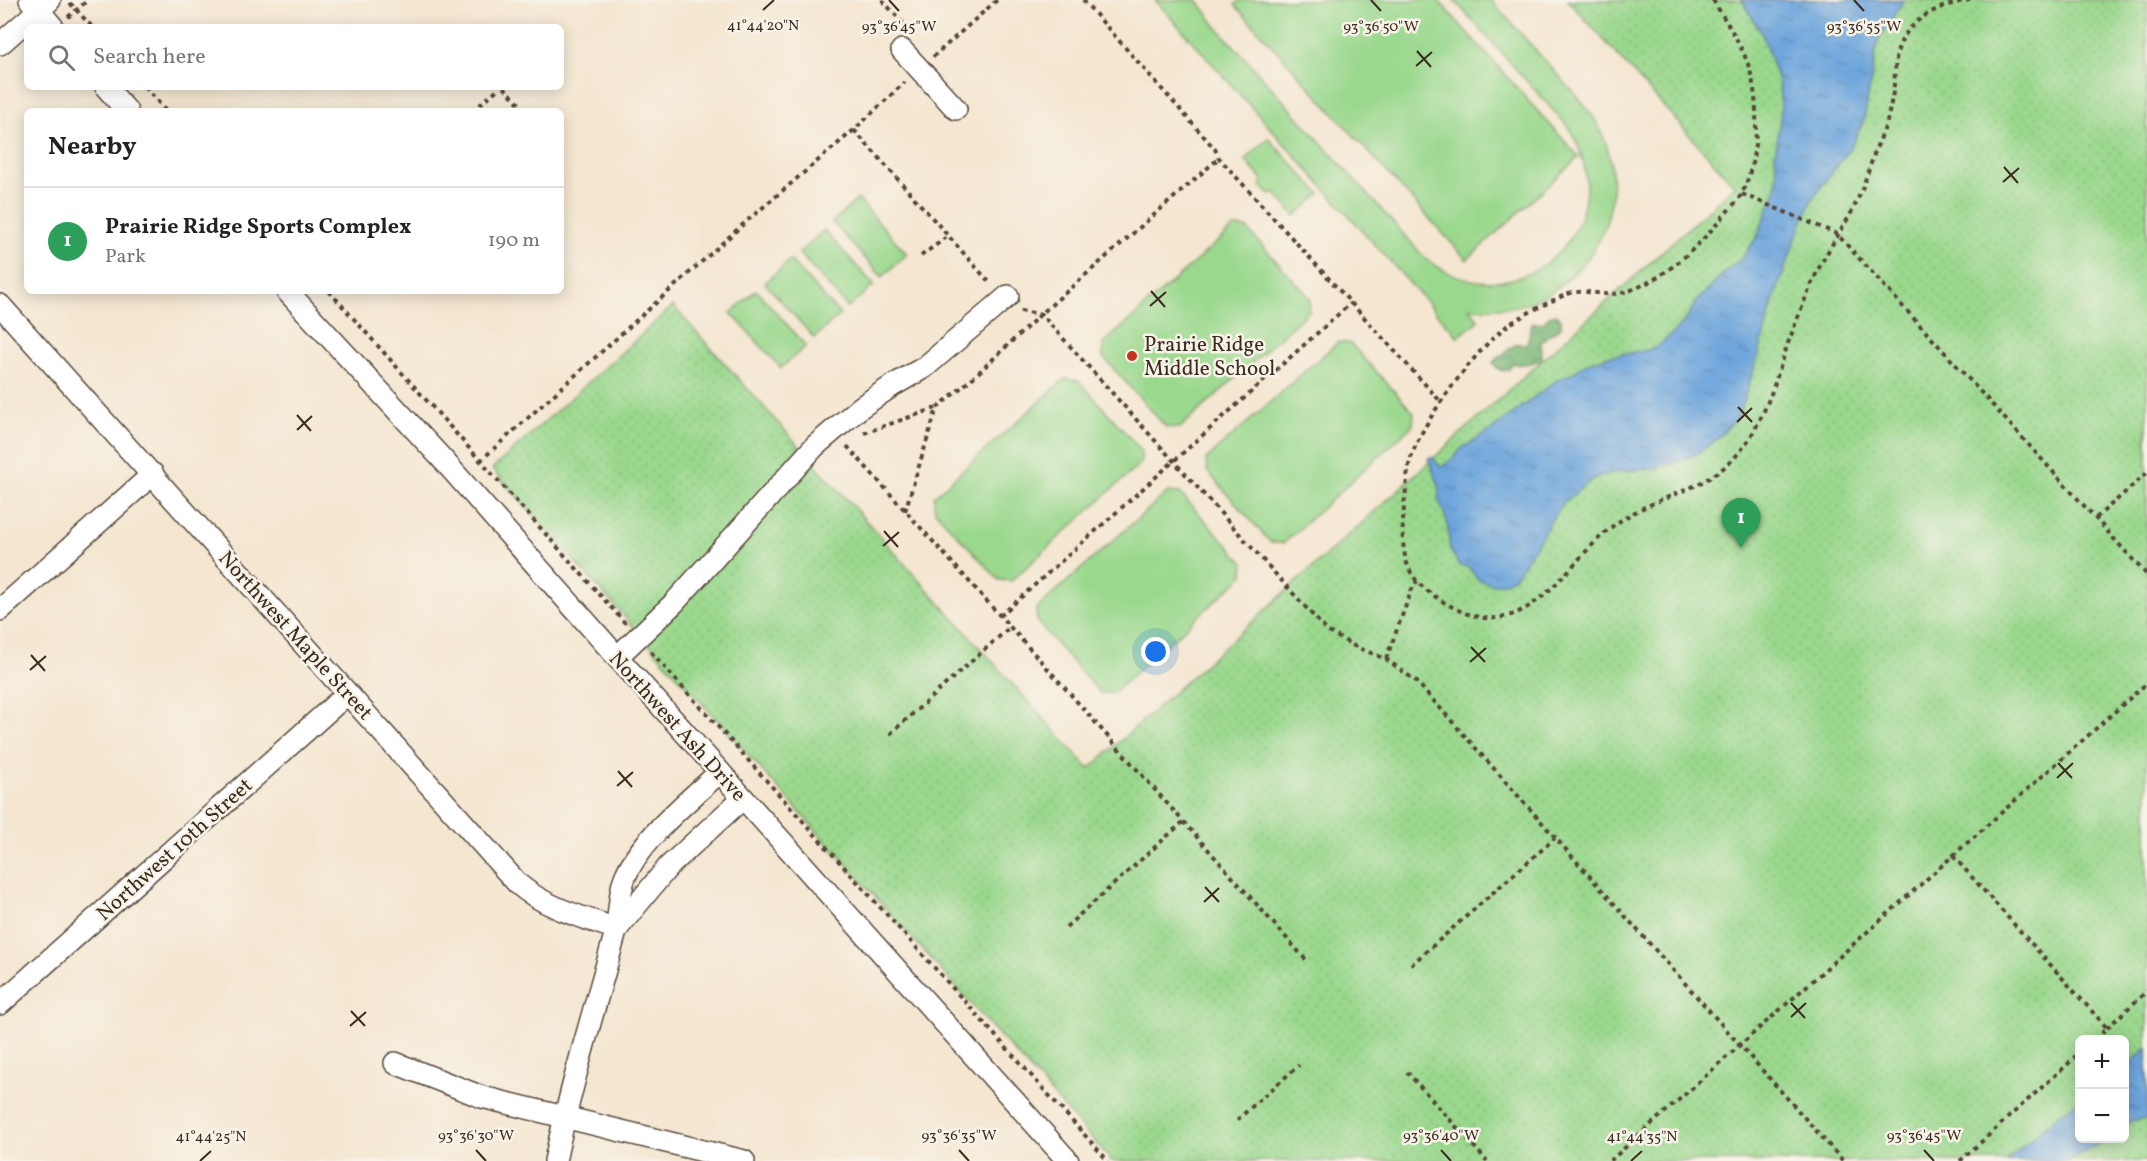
<!DOCTYPE html>
<meta charset="utf-8">
<style>
body{margin:0;font-family:Vollkorn,serif;background:#f2f2f2;color:#222}
.controls{position:absolute;right:18px;bottom:18px;display:grid;overflow:hidden;border-radius:9px;box-shadow:0 3px 15px #0003}
.controls button{width:54px;height:54px;display:grid;place-items:center;padding:0;border:0;border-bottom:2px solid #e0e0e0;background:#fff;color:#222;font:30px sans-serif}
.you{position:absolute;left:1156px;top:652px;width:21px;height:21px;margin:-15px;border:4px solid #fff;border-radius:50%;background:#1a73e8;box-shadow:0 0 0 9px #1a73e833}
.badge{display:grid;place-items:center;width:39px;height:39px;border-radius:50%;background:#b45309;color:#fff;font-size:20px;font-weight:700}
.pin{position:absolute;translate:-50% -50px;filter:drop-shadow(0 2px 3px #0008)}
.pin::after{content:'';position:absolute;top:32px;width:21px;height:18px;background:inherit;clip-path:polygon(0 0,100% 0,50% 100%)}
.list{margin:0;padding:0;list-style:none}
h2{display:flex;justify-content:space-between;align-items:center;height:78px;margin:0;padding:0 24px;font-size:26px}
h2 small{font-size:20px;font-weight:400;color:#767676}
.list li{display:grid;grid-template-columns:39px 1fr auto;gap:18px;align-items:center;box-sizing:border-box;height:108px;padding:0 24px;border-top:2px solid #e0e0e0}
.list b{display:block;font-size:22px;white-space:nowrap}
.list p{margin:0;font-size:20px;white-space:nowrap;color:#767676}
.list em{font-size:20px;font-style:normal;color:#767676}
.icon{flex:none;width:33px;height:33px;fill:none;stroke:currentColor;stroke-width:2;stroke-linecap:round;stroke-linejoin:round}
.map{position:relative;flex:none;width:2147px;height:1161px;overflow:hidden}
.search{position:absolute;background:#fff;box-shadow:0 3px 15px #0003;left:24px;top:24px;width:540px;height:66px;display:flex;align-items:center;gap:15px;box-sizing:border-box;padding:0 21px;border-radius:9px;color:#767676;font-size:22px}
.panel{position:absolute;background:#fff;box-shadow:0 3px 15px #0003;left:24px;top:108px;width:540px;height:186px;border-radius:9px}
.map>svg:first-child{display:block}
.grass{fill:#9ad88d;stroke:#6a8156;stroke-width:1.5}
.forest{fill:url(#forest-crowns);stroke:#5b714b;stroke-width:1.5}
.park{fill:url(#park-dots);stroke:#6a8156;stroke-width:1.5;fill-rule:evenodd}
.water{fill:url(#water-ripples);stroke:#54687d;stroke-width:1.5}
.lines{fill:none;stroke-linecap:round;stroke-linejoin:round}
.minor-casing{stroke:#574639;stroke-width:24}
.path{stroke:#574639;stroke-width:4;stroke-dasharray:4.5 4.5;stroke-linecap:butt}
.minor{stroke:#fff;stroke-width:21}
.ticks{fill:none;stroke:#3b2a1e;stroke-width:2}
.poi-dot{fill:#c8321e;stroke:#f7f3e8;stroke-width:2}
.labels{text-anchor:middle;stroke-width:5;stroke-linejoin:round;paint-order:stroke}
.poi-label{font-size:21px;fill:#3b2a1e;stroke:#f7f3e8;text-anchor:start}
.street-label{font-size:21px;fill:#3b2a1e;stroke:#f7f3e8}
.ticks-label{font-size:15px;text-anchor:middle;fill:#3b2a1e;stroke:#f7f3e8;stroke-width:5;stroke-linejoin:round;paint-order:stroke}
</style>
<div class="map">
<svg width="2147" height="1161" viewBox="0 0 2147 1161">
<defs>
<pattern id="forest-crowns" width="20" height="18" patternUnits="userSpaceOnUse" patternTransform="scale(1.5)"><rect width="20" height="18" fill="#7bb878"/><path d="M2 6a3 3 0 1 1 6 0M12 15a3 3 0 1 1 6 0" fill="none" stroke="#669662"/></pattern>
<pattern id="park-dots" width="8" height="8" patternUnits="userSpaceOnUse" patternTransform="scale(1.5)"><rect width="8" height="8" fill="#9ad88d"/><path d="M2 2h.1M6 6h.1" fill="none" stroke="#86ba79" stroke-width="1.8" stroke-linecap="round"/></pattern>
<pattern id="water-ripples" width="26" height="14" patternUnits="userSpaceOnUse" patternTransform="scale(1.5)"><rect width="26" height="14" fill="#6da5dc"/><path d="M2 4q2-2 4 0t4 0M15 11q2-2 4 0t4 0" fill="none" stroke="#5b87b2"/></pattern>
</defs>
<rect width="100%" height="100%" fill="#f7f3e8"/>
<filter id="ink" filterUnits="userSpaceOnUse"><feTurbulence type="fractalNoise" baseFrequency=".0167" numOctaves="2"/><feDisplacementMap in="SourceGraphic" scale="12" xChannelSelector="R" yChannelSelector="G"/><feConvolveMatrix kernelMatrix="1 2 1 2 8 2 1 2 1" color-interpolation-filters="sRGB"/></filter>
<filter id="wash" filterUnits="userSpaceOnUse"><feTurbulence type="fractalNoise" baseFrequency=".008" numOctaves="4" result="noise"/><feDisplacementMap in="SourceGraphic" scale="24" xChannelSelector="R" yChannelSelector="G"/><feGaussianBlur stdDeviation="1.35" result="paint"/><feColorMatrix in="noise" values="0 0 0 0 0 0 0 0 0 0 0 0 0 0 0 0 0 1.4 0 .05"/><feComposite in="paint" operator="in"/></filter>
<g filter="url(#wash)">
<rect width="100%" height="100%" fill="#f4e6d0"/>
<g class="grass">
<path d="M 1155,0 L 1197,0 L 1216,26 L 1425,258 C 1517,329 1629,227 1569,128 L 1454,0 L 1491,0 C 1513,25 1535,50 1558,75 C 1571,90 1588,106 1598,125 C 1622,171 1616,230 1579,268 C 1546,304 1516,311 1469,308 L 1479,320 L 1458,337 Z"/>
<path d="M 1240,0 L 1438,0 L 1579,157 L 1467,260 L 1235,5 Z"/>
<path d="M 1268,138 L 1320,194 L 1295,216 L 1274,192 L 1270,195 L 1260,185 L 1263,181 L 1245,160 Z"/>
<path d="M 858,199 L 907,254 L 882,277 L 832,222 Z"/>
<path d="M 1234,227 L 1246,228 L 1310,298 L 1309,311 L 1180,428 L 1166,427 L 1103,357 L 1103,344 Z"/>
<path d="M 824,230 L 874,285 L 848,308 L 799,253 Z"/>
<path d="M 790,260 L 840,315 L 814,338 L 765,283 Z"/>
<path d="M 756,290 L 806,346 L 781,368 L 731,313 Z"/>
<path d="M 1338,342 L 1350,343 L 1414,413 L 1413,425 L 1284,543 L 1270,542 L 1207,471 L 1206,459 Z"/>
<path d="M 1065,379 L 1079,381 L 1141,450 L 1141,463 L 1011,581 L 999,580 L 935,511 L 934,496 Z"/>
<path d="M 1168,492 L 1180,493 L 1244,563 L 1243,576 L 1113,693 L 1100,693 L 1037,622 L 1036,609 Z"/>
</g>
<path class="forest" d="M 1557,314 L 1561,320 L 1561,327 L 1546,337 L 1540,344 L 1542,359 C 1532,363 1523,366 1512,363 L 1509,369 C 1502,373 1498,369 1493,363 L 1495,360 L 1516,344 L 1526,344 C 1531,339 1527,329 1533,323 L 1544,323 L 1549,316 Z"/>
<path class="park" d="M 1568,0 L 2147,0 L 2147,1161 L 1112,1161 L 492,469 L 673,306 L 1089,769 L 1735,186 ZM 2080,1040 L 2124,1040 L 2124,1138 L 2080,1138 Z"/>
<g class="water">
<path d="M 1742,0 L 1904,0 L 1878,40 L 1864,120 L 1850,149 L 1812,199 L 1795,241 L 1773,301 L 1759,354 L 1738,417 L 1714,442 L 1696,454 L 1672,464 L 1656,468 L 1616,472 L 1599,476 L 1585,485 L 1562,504 L 1521,568 L 1514,577 L 1504,583 L 1492,584 L 1479,580 L 1468,567 L 1459,565 L 1450,550 L 1447,521 L 1438,498 L 1440,488 L 1428,458 L 1432,457 L 1441,467 L 1452,459 L 1462,448 L 1490,431 L 1557,380 L 1573,373 L 1583,365 L 1609,356 L 1648,350 L 1657,347 L 1678,328 L 1688,316 L 1696,302 L 1723,274 L 1742,258 L 1757,237 L 1776,190 L 1777,173 L 1775,157 L 1781,111 L 1780,95 L 1778,81 L 1763,36 Z"/>
<path d="M 2147,1048 L 2147,1118 L 2130,1121 L 2125,1128 L 2125,1067 Z"/>
<path d="M 2079,1101 L 2080,1138 L 2110,1139 L 2067,1161 L 2006,1161 L 2056,1117 Z"/>
</g>
</g>
<g filter="url(#ink)">
<g class="lines">
<defs>
<g id="minor">
<path d="M 30,0 L 53,27"/>
<path d="M 0,44 L 50,0"/>
<path d="M 902,50 L 956,109"/>
<path d="M 106,87 L 127,111"/>
<path d="M 287,291 L 445,462 L 617,657 L 1068,1161"/>
<path d="M 0,305 L 518,884 C 546,908 582,917 617,929"/>
<path d="M 0,610 L 153,474"/>
<path d="M 617,657 L 674,603 L 815,446 L 861,407 L 892,386 L 925,367 L 1008,296"/>
<path d="M 617,929 L 668,867 L 743,798"/>
<path d="M 0,1004 L 347,694"/>
<path d="M 395,1063 L 482,1097 L 744,1161"/>
<path d="M 555,1161 C 571,1085 594,1010 615,935 C 620,917 618,894 625,877 C 641,839 690,799 720,772"/>
</g>
</defs>
<use href="#minor" class="minor-casing"/>
<g class="path">
<path d="M 882,0 L 910,31"/>
<path d="M 1083,0 L 1215,149 L 1219,158 L 1442,403"/>
<path d="M 1713,0 C 1726,22 1741,43 1749,67 C 1760,102 1759,160 1742,193 C 1739,200 1731,207 1726,213 C 1703,241 1676,269 1643,285 C 1633,290 1622,294 1610,294 C 1596,294 1583,289 1568,294 C 1552,300 1521,316 1507,326 C 1478,347 1423,420 1412,455 C 1408,465 1407,478 1406,489 C 1403,516 1397,557 1416,580 C 1428,594 1449,606 1465,613 C 1536,641 1572,550 1623,519 C 1660,495 1703,491 1734,458 C 1763,428 1775,382 1788,343 C 1797,320 1806,295 1817,272 C 1827,251 1840,233 1851,213 C 1862,193 1868,171 1876,149 C 1880,139 1885,129 1888,118 C 1890,107 1893,95 1894,84 C 1896,66 1894,51 1905,35 C 1920,13 1945,4 1970,0"/>
<path d="M 70,3 L 92,27"/>
<path d="M 68,17 L 88,0"/>
<path d="M 933,57 L 997,0"/>
<path d="M 145,87 L 166,111"/>
<path d="M 504,87 L 526,111"/>
<path d="M 473,111 L 500,87"/>
<path d="M 854,130 L 991,284"/>
<path d="M 1742,194 L 1837,234 L 2147,575"/>
<path d="M 921,256 L 948,236"/>
<path d="M 329,291 L 626,624"/>
<path d="M 1020,311 L 1041,314 L 1327,631 L 1356,647 L 1386,659 L 1416,681 L 1843,1161"/>
<path d="M 864,433 L 936,408"/>
<path d="M 847,446 L 1048,669 L 1306,960"/>
<path d="M 480,461 L 748,220 L 854,130 L 905,82"/>
<path d="M 905,511 L 937,408 L 976,375 L 1041,314 L 1219,158"/>
<path d="M 2096,518 L 2147,473"/>
<path d="M 1000,616 L 1351,303"/>
<path d="M 651,652 L 1108,1161"/>
<path d="M 1386,659 L 1412,589 L 1417,581"/>
<path d="M 890,734 L 1010,627"/>
<path d="M 1953,856 L 2107,1028 L 2095,1040"/>
<path d="M 1066,927 L 1183,822"/>
<path d="M 1411,965 L 1555,838"/>
<path d="M 2107,1028 L 2147,991"/>
<path d="M 1407,1072 L 1487,1161"/>
<path d="M 1237,1120 L 1299,1065"/>
<path d="M 1610,1161 L 2147,683"/>
<path d="M 1960,1161 L 2080,1053"/>
</g>
<use href="#minor" class="minor"/>
</g>
</g>
<path class="ticks" d="M 889,0 L 899,11M 1371,0 L 1381,11M 1854,0 L 1864,11M 763,10 L 774,0M 1417,51 L 1431,67M 1416,66 L 1432,52M 2004,167 L 2018,183M 2003,182 L 2019,168M 1151,291 L 1165,307M 1150,306 L 1166,292M 1738,407 L 1752,422M 297,415 L 311,431M 1737,422 L 1752,408M 297,430 L 312,416M 884,531 L 898,547M 883,546 L 899,532M 1471,647 L 1485,662M 31,655 L 45,671M 1470,662 L 1486,648M 30,670 L 46,656M 2058,763 L 2072,778M 618,771 L 632,787M 2057,778 L 2073,763M 617,786 L 633,772M 1205,887 L 1219,902M 1204,902 L 1219,888M 1791,1003 L 1805,1018M 351,1011 L 365,1026M 1791,1017 L 1806,1003M 350,1026 L 366,1012M 476,1150 L 486,1161M 959,1150 L 969,1161M 1441,1150 L 1451,1161M 1924,1150 L 1934,1161M 200,1161 L 211,1151M 1631,1161 L 1642,1151"/>
<circle class="poi-dot" cx="1132" cy="356" r="6"/>
<g class="labels">
<g class="poi-label">
<text x="1144" y="351">Prairie Ridge<tspan x="1144" dy="24">Middle School</tspan></text>
</g>
<g class="street-label">
<text transform="translate(296 635) rotate(48)" y="7">Northwest Maple Street</text>
<text transform="translate(678 726) rotate(48)" y="7">Northwest Ash Drive</text>
<text transform="translate(174 849) rotate(-42)" y="7">Northwest 10th Street</text>
</g>
</g>
<g class="ticks-label">
<text x="763" y="30">41°44'20"N</text>
<text x="899" y="31">93°36'45"W</text>
<text x="1381" y="31">93°36'50"W</text>
<text x="1864" y="31">93°36'55"W</text>
<text x="476" y="1140">93°36'30"W</text>
<text x="959" y="1140">93°36'35"W</text>
<text x="1441" y="1140">93°36'40"W</text>
<text x="1924" y="1140">93°36'45"W</text>
<text x="211" y="1141">41°44'25"N</text>
<text x="1642" y="1141">41°44'35"N</text>
</g>
</svg>
<div class="controls">
<button>+</button>
<button>−</button>
</div>
<div class="you"></div>
<div class="pin badge" style="left:1741px;top:548px;background:#2e9e5b">1</div>
<div class="search"><svg class="icon" aria-label="search" viewBox="0 0 24 24"><circle cx="10" cy="10" r="6"/><path d="M15 15l6 6"/></svg>Search here</div>
<section class="panel">
<h2>Nearby<small></small></h2>
<ul class="list">
<li><span class="badge" style="background:#2e9e5b">1</span><div><b>Prairie Ridge Sports Complex</b><p>Park</p></div><em>190 m</em></li>
</ul>
</section>
</div>
